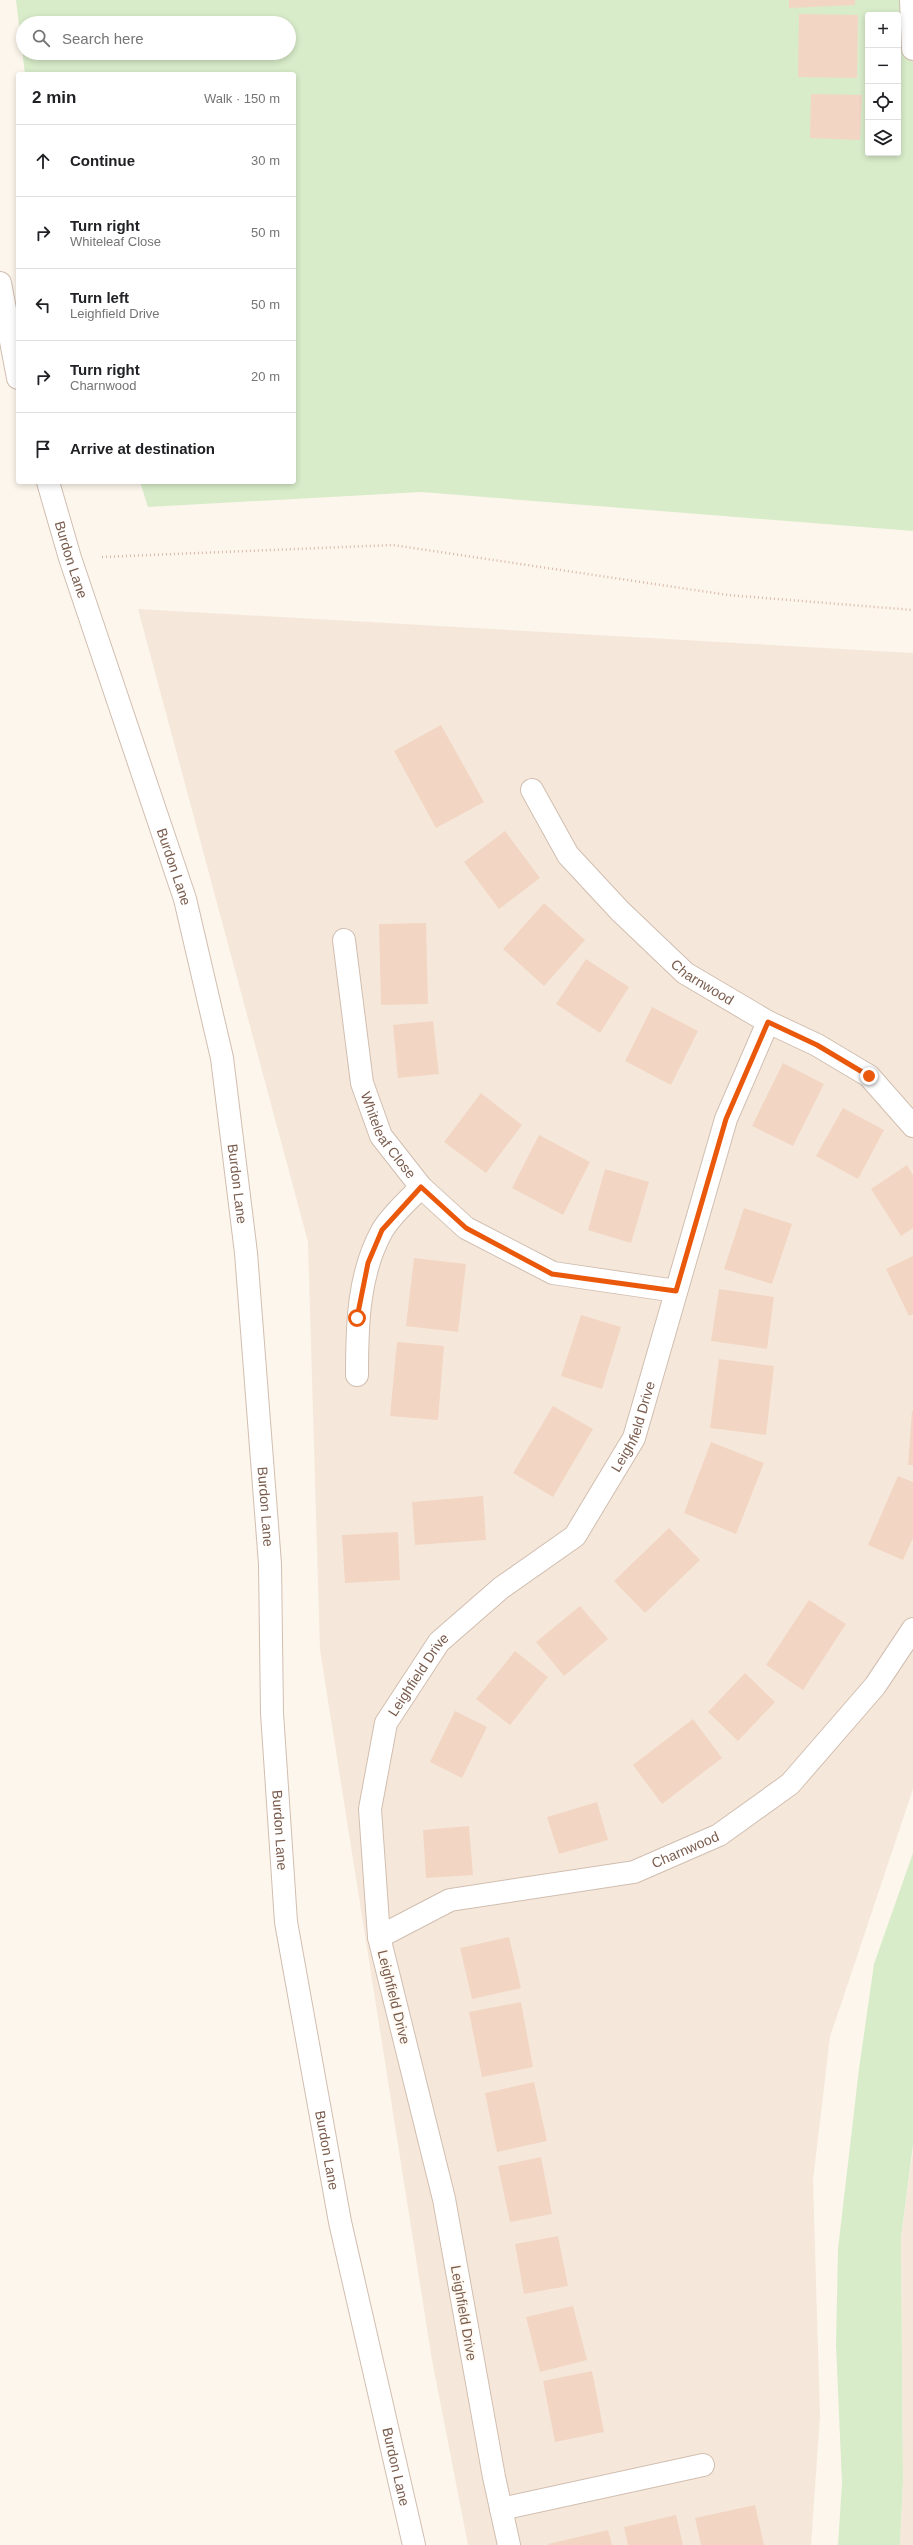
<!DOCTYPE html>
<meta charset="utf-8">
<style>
body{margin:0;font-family:Arial,sans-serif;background:#f6f6f6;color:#202124}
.controls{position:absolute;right:12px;top:12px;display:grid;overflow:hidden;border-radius:4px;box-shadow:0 2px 6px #0003}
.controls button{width:36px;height:36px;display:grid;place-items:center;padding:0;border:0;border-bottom:1px solid #e0e0e0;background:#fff;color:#202124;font:20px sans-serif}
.stop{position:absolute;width:12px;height:12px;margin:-9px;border:3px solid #ea580c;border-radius:50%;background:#fff}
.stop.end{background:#ea580c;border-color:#fff;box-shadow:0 1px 4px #0008}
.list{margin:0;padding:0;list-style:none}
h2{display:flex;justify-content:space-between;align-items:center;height:52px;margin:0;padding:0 16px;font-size:17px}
h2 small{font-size:13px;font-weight:400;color:#757577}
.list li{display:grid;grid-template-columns:26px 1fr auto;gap:12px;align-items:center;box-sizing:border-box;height:72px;padding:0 16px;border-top:1px solid #e0e0e0}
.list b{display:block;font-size:15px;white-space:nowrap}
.list p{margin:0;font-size:13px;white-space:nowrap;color:#757577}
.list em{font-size:13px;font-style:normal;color:#757577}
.icon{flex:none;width:22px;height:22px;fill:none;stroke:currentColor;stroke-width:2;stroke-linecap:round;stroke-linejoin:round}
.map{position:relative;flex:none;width:913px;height:2545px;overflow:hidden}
.search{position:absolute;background:#fff;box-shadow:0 2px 6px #0003;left:16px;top:16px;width:280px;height:44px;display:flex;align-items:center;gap:10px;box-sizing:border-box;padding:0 14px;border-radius:22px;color:#757577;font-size:15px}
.panel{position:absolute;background:#fff;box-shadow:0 2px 6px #0003;left:16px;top:72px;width:280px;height:412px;border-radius:4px}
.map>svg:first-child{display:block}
.residential{fill:#f5e8da}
.green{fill:#d8ecc9;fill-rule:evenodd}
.building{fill:#f3d5c3}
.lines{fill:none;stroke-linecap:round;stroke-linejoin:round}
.minor-casing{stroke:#d1beb0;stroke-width:24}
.tertiary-casing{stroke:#d1beb0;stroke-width:24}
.path{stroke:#d9b8a5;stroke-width:2.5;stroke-dasharray:1 3;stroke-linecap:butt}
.minor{stroke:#fff;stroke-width:22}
.tertiary{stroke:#fff;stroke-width:22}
.route{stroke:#ea580c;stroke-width:5}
.labels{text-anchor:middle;stroke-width:4;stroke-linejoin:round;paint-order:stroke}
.street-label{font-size:14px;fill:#7a5c4d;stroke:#fffaf3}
</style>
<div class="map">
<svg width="913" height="2545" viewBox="0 0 913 2545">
<rect width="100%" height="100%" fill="#fdf6ec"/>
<g class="residential">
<path d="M 138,609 L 913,653 L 913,1789 L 830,2037 L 813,2180 L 820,2416 L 811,2545 L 468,2545 L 432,2360 L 320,1650 L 308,1242 Z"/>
<path d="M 913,2150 L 913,2545 L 900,2545 L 903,2482 L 901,2238 Z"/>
</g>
<g class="green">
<path d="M 16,0 L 913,0 L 913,531 L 421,492 L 148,507 L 140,482 L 294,482 L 294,74 L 25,74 ZM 868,15 L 898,15 L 898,153 L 868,153 ZM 23,23 L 289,23 L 289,53 L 23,53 Z"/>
<path d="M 913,1853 L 913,2145 L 901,2238 L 903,2482 L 900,2545 L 838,2545 L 842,2483 L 836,2345 L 838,2249 L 859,2069 L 874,1964 Z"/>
</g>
<g class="building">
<path d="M 789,0 L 855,0 L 855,5 L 789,8 Z"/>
<path d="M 799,14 L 858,15 L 857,78 L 798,77 Z"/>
<path d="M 811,94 L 862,95 L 860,140 L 810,138 Z"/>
<path d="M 441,725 L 484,802 L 436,828 L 394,751 Z"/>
<path d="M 505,831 L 540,878 L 499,909 L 464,862 Z"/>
<path d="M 544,903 L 585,940 L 544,986 L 503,949 Z"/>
<path d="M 426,923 L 428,1004 L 381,1005 L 379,924 Z"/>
<path d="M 586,959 L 629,987 L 600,1033 L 556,1004 Z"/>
<path d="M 652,1007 L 698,1031 L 671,1085 L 625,1061 Z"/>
<path d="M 433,1021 L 439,1074 L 398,1078 L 393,1025 Z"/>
<path d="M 783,1063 L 824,1084 L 793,1146 L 752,1126 Z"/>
<path d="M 481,1093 L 522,1125 L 486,1173 L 444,1142 Z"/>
<path d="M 843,1108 L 884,1130 L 858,1179 L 816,1156 Z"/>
<path d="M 539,1135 L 590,1162 L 563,1215 L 512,1188 Z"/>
<path d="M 907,1165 L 913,1175 L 913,1228 L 901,1236 L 871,1189 Z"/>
<path d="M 605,1169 L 649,1182 L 631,1243 L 588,1230 Z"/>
<path d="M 744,1208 L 792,1224 L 772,1284 L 724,1269 Z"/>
<path d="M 913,1256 L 913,1314 L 909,1316 L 886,1269 Z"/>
<path d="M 414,1258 L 466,1264 L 458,1332 L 406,1326 Z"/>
<path d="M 719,1289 L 774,1297 L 767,1349 L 711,1341 Z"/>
<path d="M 581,1315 L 621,1327 L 602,1389 L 561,1376 Z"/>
<path d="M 397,1342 L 444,1346 L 438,1420 L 390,1416 Z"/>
<path d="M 719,1359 L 774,1366 L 766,1435 L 710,1428 Z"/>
<path d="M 553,1406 L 593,1429 L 553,1497 L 513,1473 Z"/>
<path d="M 912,1411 L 913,1411 L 913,1465 L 908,1465 Z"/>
<path d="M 711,1442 L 764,1463 L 736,1534 L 684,1513 Z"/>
<path d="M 898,1476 L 913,1482 L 913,1538 L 903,1560 L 868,1545 Z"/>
<path d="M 483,1496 L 486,1540 L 415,1545 L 412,1502 Z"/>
<path d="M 669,1528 L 700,1560 L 645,1613 L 614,1581 Z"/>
<path d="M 398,1532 L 400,1580 L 345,1583 L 342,1535 Z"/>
<path d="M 809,1600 L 846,1624 L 803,1690 L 766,1665 Z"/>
<path d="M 580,1606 L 608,1639 L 564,1676 L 536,1642 Z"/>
<path d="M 515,1651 L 548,1677 L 510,1725 L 476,1699 Z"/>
<path d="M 745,1673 L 775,1702 L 738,1741 L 708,1712 Z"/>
<path d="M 455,1711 L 487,1727 L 462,1778 L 430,1762 Z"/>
<path d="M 693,1719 L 722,1758 L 662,1804 L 633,1765 Z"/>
<path d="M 597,1802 L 608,1840 L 559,1854 L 547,1817 Z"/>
<path d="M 469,1826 L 473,1875 L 426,1878 L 423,1830 Z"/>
<path d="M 509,1937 L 521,1988 L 472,1999 L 460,1948 Z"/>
<path d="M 521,2002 L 533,2067 L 482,2077 L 469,2012 Z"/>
<path d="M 534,2082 L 547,2141 L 497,2152 L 485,2093 Z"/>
<path d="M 541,2157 L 552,2214 L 510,2222 L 498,2166 Z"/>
<path d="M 558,2236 L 568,2286 L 524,2294 L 515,2244 Z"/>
<path d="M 573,2306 L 587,2360 L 540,2372 L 526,2317 Z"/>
<path d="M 592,2371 L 604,2432 L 555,2442 L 543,2381 Z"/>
<path d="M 755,2505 L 764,2545 L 701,2545 L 695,2518 Z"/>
<path d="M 676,2515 L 683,2545 L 628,2545 L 624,2527 Z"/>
<path d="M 608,2530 L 612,2545 L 549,2545 L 548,2544 Z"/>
</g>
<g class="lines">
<defs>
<g id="minor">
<path d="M 911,0 L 913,49"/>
<path id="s1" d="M 532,790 L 568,855 L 620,911 L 685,973 L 768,1022 L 817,1045 L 869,1076 L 913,1126"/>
<path id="s2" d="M 344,940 L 362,1083 L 381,1136 L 421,1187 L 466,1228 L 553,1273 L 676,1291"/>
<path d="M 357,1375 C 357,1326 358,1274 382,1231 C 391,1215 409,1200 421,1187"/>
<path id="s3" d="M 379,1937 L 450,1900 L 634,1872 L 719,1835 L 790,1784 L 875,1686 L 913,1629"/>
<path d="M 501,2509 L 703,2465"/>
<path id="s4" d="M 509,2545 L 494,2477 L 444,2199 L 379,1937 L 370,1809 L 386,1723 L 439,1642 L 501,1588 L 575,1536 L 634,1438 L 726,1119 L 768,1022"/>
</g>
<g id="tertiary">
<path d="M 0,283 L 18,378"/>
<path id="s5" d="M 48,482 L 70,558 L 185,899 L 222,1058 L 246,1253 L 270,1564 L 272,1713 L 286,1922 L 340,2222 L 414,2545"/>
</g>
</defs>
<use href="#minor" class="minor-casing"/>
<use href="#tertiary" class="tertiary-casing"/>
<path class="path" d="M 102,557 L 393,545 L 728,595 L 913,610"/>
<use href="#minor" class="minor"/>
<use href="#tertiary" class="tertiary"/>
</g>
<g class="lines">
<path class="route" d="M 357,1318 L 368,1263 L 382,1230 L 421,1187 L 466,1228 L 552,1274 L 676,1291 L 726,1119 L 768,1022 L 817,1045 L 869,1076"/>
</g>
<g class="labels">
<g class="street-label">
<text dy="5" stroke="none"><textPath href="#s5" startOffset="81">Burdon Lane</textPath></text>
<text dy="5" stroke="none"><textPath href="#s5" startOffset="405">Burdon Lane</textPath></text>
<text dy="5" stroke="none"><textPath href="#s1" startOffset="260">Charnwood</textPath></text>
<text dy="5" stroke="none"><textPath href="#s2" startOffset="203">Whiteleaf Close</textPath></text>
<text dy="5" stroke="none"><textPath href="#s5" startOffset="729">Burdon Lane</textPath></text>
<text dy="5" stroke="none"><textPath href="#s4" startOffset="1232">Leighfield Drive</textPath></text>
<text dy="5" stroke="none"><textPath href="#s5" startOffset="1053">Burdon Lane</textPath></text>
<text dy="5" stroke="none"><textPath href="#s4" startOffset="896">Leighfield Drive</textPath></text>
<text dy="5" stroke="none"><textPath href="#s5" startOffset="1377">Burdon Lane</textPath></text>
<text dy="5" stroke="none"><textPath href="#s3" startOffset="322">Charnwood</textPath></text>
<text transform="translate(394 1997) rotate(76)" y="5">Leighfield Drive</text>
<text dy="5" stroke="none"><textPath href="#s5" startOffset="1701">Burdon Lane</textPath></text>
<text transform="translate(464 2313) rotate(80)" y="5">Leighfield Drive</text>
<text dy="5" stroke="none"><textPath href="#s5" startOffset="2025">Burdon Lane</textPath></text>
</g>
</g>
</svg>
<div class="controls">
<button>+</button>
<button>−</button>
<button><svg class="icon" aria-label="locate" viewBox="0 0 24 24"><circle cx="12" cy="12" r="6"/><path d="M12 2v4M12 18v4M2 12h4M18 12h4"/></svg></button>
<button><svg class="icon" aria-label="layers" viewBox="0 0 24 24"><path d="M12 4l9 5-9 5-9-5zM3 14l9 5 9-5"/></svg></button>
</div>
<div class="stop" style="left:357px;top:1318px"></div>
<div class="stop end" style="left:869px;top:1076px"></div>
<div class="search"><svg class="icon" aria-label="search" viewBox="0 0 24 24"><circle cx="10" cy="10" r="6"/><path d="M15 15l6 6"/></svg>Search here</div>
<section class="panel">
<h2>2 min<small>Walk · 150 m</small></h2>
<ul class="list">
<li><svg class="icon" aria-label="ahead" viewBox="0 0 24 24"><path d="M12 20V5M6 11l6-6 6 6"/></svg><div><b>Continue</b></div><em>30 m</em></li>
<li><svg class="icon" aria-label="right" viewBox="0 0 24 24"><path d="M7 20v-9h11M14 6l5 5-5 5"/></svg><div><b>Turn right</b><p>Whiteleaf Close</p></div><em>50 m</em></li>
<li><svg class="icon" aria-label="left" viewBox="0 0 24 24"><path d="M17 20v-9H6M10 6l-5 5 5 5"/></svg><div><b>Turn left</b><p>Leighfield Drive</p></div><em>50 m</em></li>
<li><svg class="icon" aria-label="right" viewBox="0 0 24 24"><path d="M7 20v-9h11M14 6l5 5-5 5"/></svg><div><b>Turn right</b><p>Charnwood</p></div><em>20 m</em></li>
<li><svg class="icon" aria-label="arrive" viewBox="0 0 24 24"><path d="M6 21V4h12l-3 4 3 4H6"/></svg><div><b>Arrive at destination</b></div></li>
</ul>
</section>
</div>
